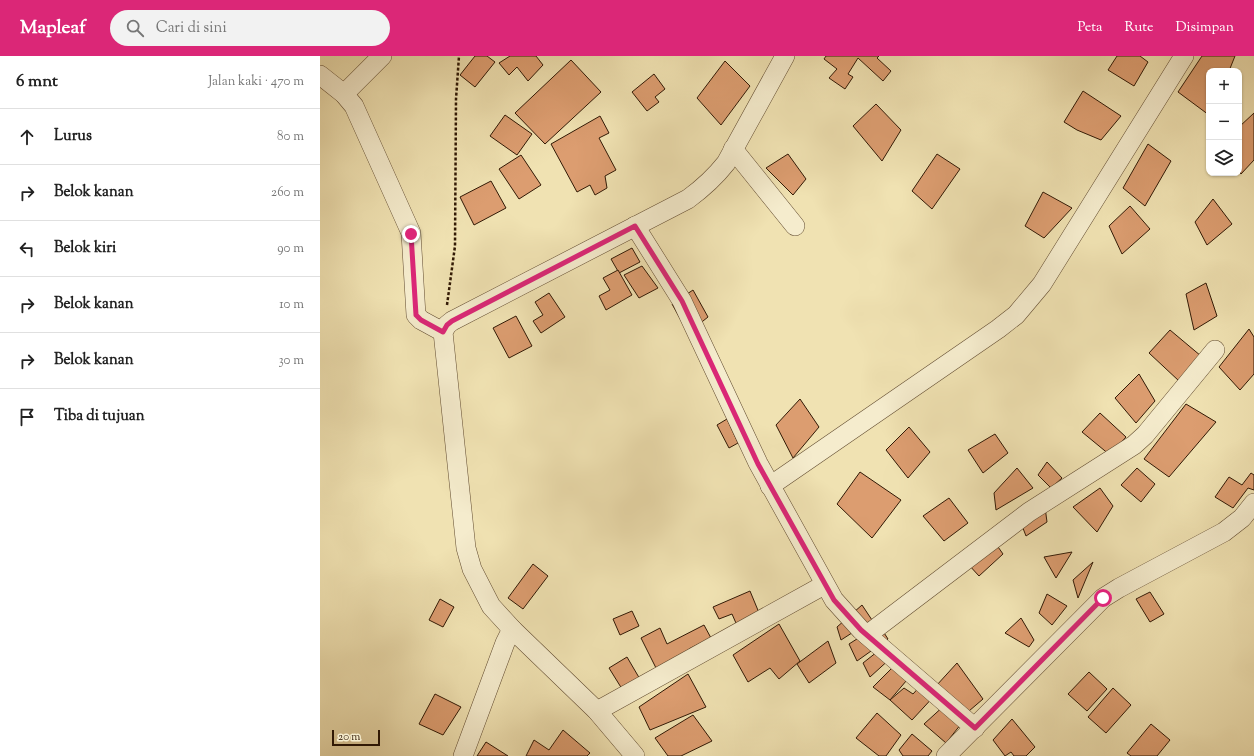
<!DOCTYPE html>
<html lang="id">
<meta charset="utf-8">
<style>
body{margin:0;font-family:"Sorts Mill Goudy",serif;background:#f2f2f2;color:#222}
.controls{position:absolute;right:12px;top:12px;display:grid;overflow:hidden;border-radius:8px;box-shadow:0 1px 3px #0004}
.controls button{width:36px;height:36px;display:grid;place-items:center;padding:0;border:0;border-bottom:1px solid #e0e0e0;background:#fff;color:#222;font:20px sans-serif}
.scale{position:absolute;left:12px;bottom:10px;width:48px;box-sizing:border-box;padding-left:4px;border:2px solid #311905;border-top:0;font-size:11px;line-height:14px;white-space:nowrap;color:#311905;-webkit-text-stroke:3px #f5eccd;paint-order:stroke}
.stop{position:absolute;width:12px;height:12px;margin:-9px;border:3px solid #db2777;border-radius:50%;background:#fff}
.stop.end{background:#db2777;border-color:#fff;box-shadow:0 1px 4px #0008}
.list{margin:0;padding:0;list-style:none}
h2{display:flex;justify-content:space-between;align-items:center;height:52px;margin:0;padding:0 16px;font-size:17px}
h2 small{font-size:13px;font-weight:400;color:#767676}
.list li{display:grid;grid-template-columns:26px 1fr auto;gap:12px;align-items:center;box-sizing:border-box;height:56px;padding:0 16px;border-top:1px solid #e0e0e0}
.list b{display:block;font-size:15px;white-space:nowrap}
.list em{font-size:13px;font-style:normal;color:#767676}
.icon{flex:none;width:22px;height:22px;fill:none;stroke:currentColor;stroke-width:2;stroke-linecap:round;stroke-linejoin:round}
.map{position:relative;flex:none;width:934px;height:700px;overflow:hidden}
header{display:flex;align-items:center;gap:24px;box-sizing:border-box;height:56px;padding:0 20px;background:#db2777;color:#fff}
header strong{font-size:19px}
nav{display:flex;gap:22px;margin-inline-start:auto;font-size:14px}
.search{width:280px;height:36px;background:#f2f2f2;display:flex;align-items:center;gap:10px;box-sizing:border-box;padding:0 14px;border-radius:22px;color:#767676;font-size:15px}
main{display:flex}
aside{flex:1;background:#fff}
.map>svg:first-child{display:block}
.building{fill:#dc9d70;stroke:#311905}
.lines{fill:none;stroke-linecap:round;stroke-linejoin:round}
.minor-casing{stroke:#614b30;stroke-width:20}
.path{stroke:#311905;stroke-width:2.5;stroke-dasharray:3 2;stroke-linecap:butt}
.minor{stroke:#f5eccd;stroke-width:19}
.route{stroke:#db2777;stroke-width:5}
</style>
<header>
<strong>Mapleaf</strong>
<div class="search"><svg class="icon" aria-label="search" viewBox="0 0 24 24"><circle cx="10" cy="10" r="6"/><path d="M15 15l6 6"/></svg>Cari di sini</div>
<nav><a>Peta</a><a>Rute</a><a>Disimpan</a></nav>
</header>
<main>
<aside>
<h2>6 mnt<small>Jalan kaki · 470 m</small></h2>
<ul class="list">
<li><svg class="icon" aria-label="ahead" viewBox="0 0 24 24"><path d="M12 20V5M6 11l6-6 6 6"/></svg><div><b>Lurus</b></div><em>80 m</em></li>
<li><svg class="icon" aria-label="right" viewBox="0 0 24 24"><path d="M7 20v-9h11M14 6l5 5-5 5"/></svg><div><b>Belok kanan</b></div><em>260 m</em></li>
<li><svg class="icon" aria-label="left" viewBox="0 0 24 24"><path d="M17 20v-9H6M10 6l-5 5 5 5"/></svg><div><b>Belok kiri</b></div><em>90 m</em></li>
<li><svg class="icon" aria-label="right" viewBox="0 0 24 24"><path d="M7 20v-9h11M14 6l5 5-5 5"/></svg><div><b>Belok kanan</b></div><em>10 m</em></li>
<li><svg class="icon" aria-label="right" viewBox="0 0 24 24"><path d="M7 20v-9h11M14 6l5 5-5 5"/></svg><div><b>Belok kanan</b></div><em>30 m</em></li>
<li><svg class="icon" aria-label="arrive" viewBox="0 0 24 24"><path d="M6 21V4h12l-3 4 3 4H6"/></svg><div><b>Tiba di tujuan</b></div></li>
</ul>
</aside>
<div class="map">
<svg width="934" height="700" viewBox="0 0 934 700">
<rect width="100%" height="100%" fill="#f0e2b2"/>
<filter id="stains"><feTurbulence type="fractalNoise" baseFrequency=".005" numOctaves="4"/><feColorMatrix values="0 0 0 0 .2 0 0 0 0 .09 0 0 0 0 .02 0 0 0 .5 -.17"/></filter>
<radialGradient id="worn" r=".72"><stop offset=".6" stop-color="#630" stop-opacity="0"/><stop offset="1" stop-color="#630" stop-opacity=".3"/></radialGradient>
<g class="building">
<path d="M 155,0 L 167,0 L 175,6 L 155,31 L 140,19 Z"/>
<path d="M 190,0 L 216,0 L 223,9 L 208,25 L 197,11 L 189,19 L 179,7 Z"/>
<path d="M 506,0 L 559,0 L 557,2 L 571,15 L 563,25 L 538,2 L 528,18 L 533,21 L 525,33 L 509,22 L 517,13 L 504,3 Z"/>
<path d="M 797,0 L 820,0 L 828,6 L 814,30 L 788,14 Z"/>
<path d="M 882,0 L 915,0 L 909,15 L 889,15 L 889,59 L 858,36 Z"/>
<path d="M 251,4 L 281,36 L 225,88 L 195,57 Z"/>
<path d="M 405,5 L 430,30 L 401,69 L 377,42 Z"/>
<path d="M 334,18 L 345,33 L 335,41 L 339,46 L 327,55 L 312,36 Z"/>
<path d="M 763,35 L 801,60 L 781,84 L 757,74 L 744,66 Z"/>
<path d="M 556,48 L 581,74 L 562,105 L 533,70 Z"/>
<path d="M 934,57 L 934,104 L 921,118 L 919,115 L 919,71 Z"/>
<path d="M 185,59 L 212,78 L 197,99 L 170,80 Z"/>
<path d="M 280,60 L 289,77 L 279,82 L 296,114 L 285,120 L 287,132 L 275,139 L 270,129 L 257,136 L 231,88 Z"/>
<path d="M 828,88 L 851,105 L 825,150 L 803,132 Z"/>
<path d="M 468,98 L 486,123 L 473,139 L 446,112 Z"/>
<path d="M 617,98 L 640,113 L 612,153 L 592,135 Z"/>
<path d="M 201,99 L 221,129 L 199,143 L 179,113 Z"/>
<path d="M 171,125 L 186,152 L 154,169 L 140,141 Z"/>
<path d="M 723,136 L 752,152 L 724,182 L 705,170 Z"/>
<path d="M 893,143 L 912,168 L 887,189 L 875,166 Z"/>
<path d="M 810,150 L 830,173 L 802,198 L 789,170 Z"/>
<path d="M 312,192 L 320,206 L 299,217 L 291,203 Z"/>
<path d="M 322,210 L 338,232 L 319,242 L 304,219 Z"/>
<path d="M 298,214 L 312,239 L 286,254 L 279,240 L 290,234 L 283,222 Z"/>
<path d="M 886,227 L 897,260 L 874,274 L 866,238 Z"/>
<path d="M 373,234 L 388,261 L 368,277 L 352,248 Z"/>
<path d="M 229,237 L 245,261 L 221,277 L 213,265 L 223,259 L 215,246 Z"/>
<path d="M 196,260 L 212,290 L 189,302 L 173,272 Z"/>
<path d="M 929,273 L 934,281 L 934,318 L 920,334 L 899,311 Z"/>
<path d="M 850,274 L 881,300 L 859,325 L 829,297 Z"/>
<path d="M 819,318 L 835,345 L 816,367 L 795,342 Z"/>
<path d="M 480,343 L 499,371 L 473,402 L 456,369 Z"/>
<path d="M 866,348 L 896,366 L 849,421 L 824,403 Z"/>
<path d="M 780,357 L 806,381 L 790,399 L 762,376 Z"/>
<path d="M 407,363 L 418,387 L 409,392 L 397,369 Z"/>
<path d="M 589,371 L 610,396 L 588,422 L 566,394 Z"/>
<path d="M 675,378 L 688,397 L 663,417 L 648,394 Z"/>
<path d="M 727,406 L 742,422 L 731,432 L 718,419 Z"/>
<path d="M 697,412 L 713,432 L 676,454 L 674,437 Z"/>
<path d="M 817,412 L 835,428 L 821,446 L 801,429 Z"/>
<path d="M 540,416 L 581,444 L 552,482 L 517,448 Z"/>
<path d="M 931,417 L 934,419 L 934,434 L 928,432 L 913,452 L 895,441 L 909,421 L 922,429 Z"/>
<path d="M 780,432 L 793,450 L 777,476 L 753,451 Z"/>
<path d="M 629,442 L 648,467 L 624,485 L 603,460 Z"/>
<path d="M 725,451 L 727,466 L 706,480 L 701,467 Z"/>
<path d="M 676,488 L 683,498 L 659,520 L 648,508 Z"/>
<path d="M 752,496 L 736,522 L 724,501 Z"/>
<path d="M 773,506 L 758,542 L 753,524 Z"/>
<path d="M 213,508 L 228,520 L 203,553 L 188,542 Z"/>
<path d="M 430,535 L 442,564 L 419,574 L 412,558 L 399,563 L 393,551 Z"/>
<path d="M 830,536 L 844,558 L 830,566 L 816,543 Z"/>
<path d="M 727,538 L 747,550 L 732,569 L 719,557 Z"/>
<path d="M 120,543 L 134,551 L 123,571 L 109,564 Z"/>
<path d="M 542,549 L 552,564 L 521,584 L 517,571 Z"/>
<path d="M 312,555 L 319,570 L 300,579 L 293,563 Z"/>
<path d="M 701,562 L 714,584 L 709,591 L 685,577 Z"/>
<path d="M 459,568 L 480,605 L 459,623 L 450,612 L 428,626 L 413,599 Z"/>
<path d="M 384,569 L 391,582 L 369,593 L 373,601 L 339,618 L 321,582 L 340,572 L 347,588 Z"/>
<path d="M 559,569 L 568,583 L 537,605 L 529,588 Z"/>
<path d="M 508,585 L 516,607 L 489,627 L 477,608 Z"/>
<path d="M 562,592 L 572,601 L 550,621 L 543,607 Z"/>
<path d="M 307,601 L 324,630 L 307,641 L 289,612 Z"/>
<path d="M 578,606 L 592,618 L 570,644 L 553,631 Z"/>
<path d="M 637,607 L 663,643 L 642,661 L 616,630 Z"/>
<path d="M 769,616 L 787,633 L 767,655 L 748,638 Z"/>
<path d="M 368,618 L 386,651 L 330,674 L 319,651 Z"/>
<path d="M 603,627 L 616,638 L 592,664 L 570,644 L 584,632 L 593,638 Z"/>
<path d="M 793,632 L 811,649 L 786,677 L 768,661 Z"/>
<path d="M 115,638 L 141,651 L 123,679 L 99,668 Z"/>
<path d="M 626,648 L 641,668 L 626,687 L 604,668 Z"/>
<path d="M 557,657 L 581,679 L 566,700 L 559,700 L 536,682 Z"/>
<path d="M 373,659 L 392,685 L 361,700 L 348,700 L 335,682 Z"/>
<path d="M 692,663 L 715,691 L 706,700 L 694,700 L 691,696 L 685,700 L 673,684 Z"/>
<path d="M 831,668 L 850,684 L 837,700 L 811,700 L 807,697 Z"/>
<path d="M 243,674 L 270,697 L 267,700 L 206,700 L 214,684 L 229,694 Z"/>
<path d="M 592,678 L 612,695 L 608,700 L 583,700 L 579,694 Z"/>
<path d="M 166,686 L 188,700 L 157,700 Z"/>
</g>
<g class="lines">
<defs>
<g id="minor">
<path d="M 0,19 L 24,38 L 34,50 L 91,177 L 96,259 L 101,264 L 123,276"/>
<path d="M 24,38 L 62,0"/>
<path d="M 413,93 L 475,170"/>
<path d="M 315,170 L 362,245 L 438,407 L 514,544 L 541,574 L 655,672"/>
<path d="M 450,430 L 678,273 L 696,259 L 722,228 L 864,0"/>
<path d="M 547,579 L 709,456 L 814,389 L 825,379 L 895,294"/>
<path d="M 277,655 L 504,529"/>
<path d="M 143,700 L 185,587 L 192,573"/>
<path d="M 315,700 L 277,655 L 192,573 L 171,550 L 152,513 L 146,492 L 123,276 L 127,269 L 132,265 L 368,143 C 383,132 395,121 406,107 L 465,0"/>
<path d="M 626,700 L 783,542 L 799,532 L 904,476 L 922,462 L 934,447"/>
</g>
</defs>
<use href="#minor" class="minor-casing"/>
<path class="path" d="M 127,249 L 135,190 L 136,43 L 139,0"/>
<use href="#minor" class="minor"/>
</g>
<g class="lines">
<path class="route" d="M 91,178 L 96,259 L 101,264 L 123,276 L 127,269 L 132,265 L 315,170 L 362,245 L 438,408 L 514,544 L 541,574 L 655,672 L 783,542"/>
</g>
<rect width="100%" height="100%" filter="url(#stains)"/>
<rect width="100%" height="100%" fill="url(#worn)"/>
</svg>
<div class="controls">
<button>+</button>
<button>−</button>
<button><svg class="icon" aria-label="layers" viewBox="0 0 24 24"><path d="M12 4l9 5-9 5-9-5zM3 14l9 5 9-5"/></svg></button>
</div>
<div class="scale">20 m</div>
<div class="stop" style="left:783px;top:542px"></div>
<div class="stop end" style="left:91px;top:178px"></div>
</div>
</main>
